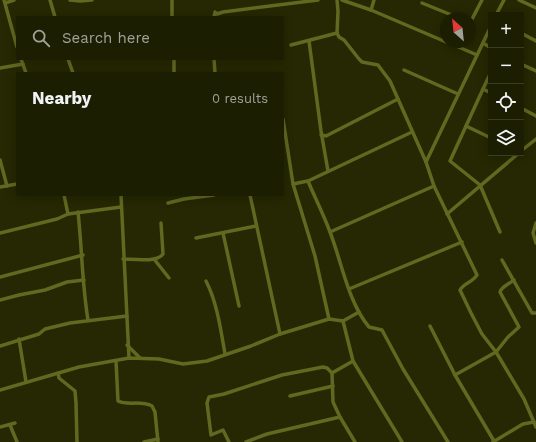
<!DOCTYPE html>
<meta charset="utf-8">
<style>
body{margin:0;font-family:"Work Sans",sans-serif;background:#25270c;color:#f1f3f6}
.controls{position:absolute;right:12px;top:12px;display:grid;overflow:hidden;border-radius:0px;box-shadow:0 2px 10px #0003}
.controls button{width:36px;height:36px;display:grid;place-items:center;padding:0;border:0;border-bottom:1px solid #3a3c24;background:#1c1e02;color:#f1f3f6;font:20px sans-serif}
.compass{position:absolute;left:440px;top:12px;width:36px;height:36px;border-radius:50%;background:#1c1e02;box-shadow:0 2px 10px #0003;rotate:333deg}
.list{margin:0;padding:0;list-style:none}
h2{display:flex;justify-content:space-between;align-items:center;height:52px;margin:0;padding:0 16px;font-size:17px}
h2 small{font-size:13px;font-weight:400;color:#a0a299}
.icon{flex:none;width:22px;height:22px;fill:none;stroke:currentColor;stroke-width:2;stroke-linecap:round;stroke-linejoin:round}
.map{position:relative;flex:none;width:536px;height:442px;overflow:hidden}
.search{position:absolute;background:#1c1e02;box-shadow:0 2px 10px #0003;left:16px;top:16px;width:268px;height:44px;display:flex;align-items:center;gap:10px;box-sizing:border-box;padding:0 14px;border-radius:0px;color:#a0a299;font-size:15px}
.panel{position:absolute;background:#1c1e02;box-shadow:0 2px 10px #0003;left:16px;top:72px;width:268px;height:124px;border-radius:0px}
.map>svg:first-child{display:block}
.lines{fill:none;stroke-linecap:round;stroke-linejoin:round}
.minor{stroke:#616820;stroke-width:3.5}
</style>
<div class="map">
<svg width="536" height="442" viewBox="0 0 536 442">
<rect width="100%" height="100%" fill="#252802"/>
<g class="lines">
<g class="minor">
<path d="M 4,0 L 17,47"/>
<path d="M 50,0 L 55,17"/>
<path d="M 70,0 L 80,1 L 92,0"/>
<path d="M 172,0 L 172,17"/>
<path d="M 337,0 L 338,11 L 337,33 L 339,37 L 344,40 L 359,59 L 362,62 L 378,65 L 390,81 L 426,162 L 434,186 L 477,275 C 473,282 464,283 460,290 L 471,313 L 482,334 L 496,352 L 524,399 L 536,427"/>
<path d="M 342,0 L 371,10 L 446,42"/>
<path d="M 519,0 L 536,8"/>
<path d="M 5,3 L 14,0"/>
<path d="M 422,3 L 459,18"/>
<path d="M 371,10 L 374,0"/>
<path d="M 496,15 L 504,0"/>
<path d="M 214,17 L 215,12 L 217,14 L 223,12 L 318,0"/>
<path d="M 470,23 L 482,0"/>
<path d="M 521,33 L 536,41"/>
<path d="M 309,41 L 321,131 L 328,171"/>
<path d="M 447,42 L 477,55"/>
<path d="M 483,43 L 491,48"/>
<path d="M 291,45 L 337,33"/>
<path d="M 21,59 L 26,73"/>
<path d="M 68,59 L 73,73"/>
<path d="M 174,59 L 174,73"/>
<path d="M 214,59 L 215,73"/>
<path d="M 521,64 L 536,71"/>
<path d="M 0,68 L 23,64"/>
<path d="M 404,70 L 458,94"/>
<path d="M 491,72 L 483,89 L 491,93"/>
<path d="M 483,89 L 450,161 L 480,185 L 500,232"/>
<path d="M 521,108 L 536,116"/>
<path d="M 283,119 L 293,184 L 315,256 L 329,319"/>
<path d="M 466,126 L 491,138"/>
<path d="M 321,135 L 326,136 L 398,99"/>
<path d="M 521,151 L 536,139"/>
<path d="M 0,160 L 7,186"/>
<path d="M 426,162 L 491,26"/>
<path d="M 308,181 C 315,198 324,215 330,232 C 342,263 348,302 369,327 L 382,330 L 403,369 L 448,442"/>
<path d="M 293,184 L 308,181 L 412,132"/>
<path d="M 0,187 L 17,184"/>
<path d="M 64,195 L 68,214"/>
<path d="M 121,195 L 129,358"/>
<path d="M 250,195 L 280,334"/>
<path d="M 168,203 L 184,199 L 214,195"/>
<path d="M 78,212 C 82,248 82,284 88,320"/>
<path d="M 447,214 L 519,153"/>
<path d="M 536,223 L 533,233 L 536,243"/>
<path d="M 330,232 L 434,186"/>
<path d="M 0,233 L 57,219 L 68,214 L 121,207"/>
<path d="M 223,233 L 239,306"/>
<path d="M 196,238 L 256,226"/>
<path d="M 123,259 C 133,259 157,263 163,254 L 161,223"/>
<path d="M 154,259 L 169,278"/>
<path d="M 502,260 L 532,313 L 536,313"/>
<path d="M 0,277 L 83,255"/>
<path d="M 206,281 C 217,302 221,331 225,354"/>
<path d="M 349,289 L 462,242"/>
<path d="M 0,300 L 19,295 L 45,290 L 67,282 L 84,280"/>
<path d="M 343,321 L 353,361 L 402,442"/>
<path d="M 430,326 L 455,375 L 494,441"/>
<path d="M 19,339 L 26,382"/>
<path d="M 127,345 L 140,358"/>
<path d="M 0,346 L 39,334 L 45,329 L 70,323 L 127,316"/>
<path d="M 116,361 L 118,401 C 127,406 141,400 152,406 L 155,412 L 158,442"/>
<path d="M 58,373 L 59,378 L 75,391 L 76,403 L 77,442"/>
<path d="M 332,373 L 333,402 L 340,417 L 355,442"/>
<path d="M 455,375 L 496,352 L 508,337 L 519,327 L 500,292 C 501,287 509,284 514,280"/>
<path d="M 0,390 L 79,367 L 129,358 L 159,359 L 183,364 L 207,361 L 251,346 L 280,334 L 329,319 L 343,321 L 359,312"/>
<path d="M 290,396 L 333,386"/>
<path d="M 10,425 L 17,442"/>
<path d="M 0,427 L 15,423"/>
<path d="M 144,442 L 158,439"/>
<path d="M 229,442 L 223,430 L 211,435 L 207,403 L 209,397 L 224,394 L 282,375 L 323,367 L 327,368 L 332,373 L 353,361"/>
<path d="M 246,442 L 267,434 L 340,417"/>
<path d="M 493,442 L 523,424 L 534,422"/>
</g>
</g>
</svg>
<div class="controls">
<button>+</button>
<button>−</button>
<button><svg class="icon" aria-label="locate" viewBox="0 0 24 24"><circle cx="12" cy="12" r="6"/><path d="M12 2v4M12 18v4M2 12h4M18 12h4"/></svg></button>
<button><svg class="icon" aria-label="layers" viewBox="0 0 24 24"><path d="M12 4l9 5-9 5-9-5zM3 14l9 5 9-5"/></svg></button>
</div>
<svg class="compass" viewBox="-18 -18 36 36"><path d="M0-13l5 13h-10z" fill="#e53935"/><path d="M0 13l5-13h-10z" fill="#a0a299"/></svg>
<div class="search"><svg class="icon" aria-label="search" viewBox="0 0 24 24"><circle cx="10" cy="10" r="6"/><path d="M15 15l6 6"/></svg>Search here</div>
<section class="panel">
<h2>Nearby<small>0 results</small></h2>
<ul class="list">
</ul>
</section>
</div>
